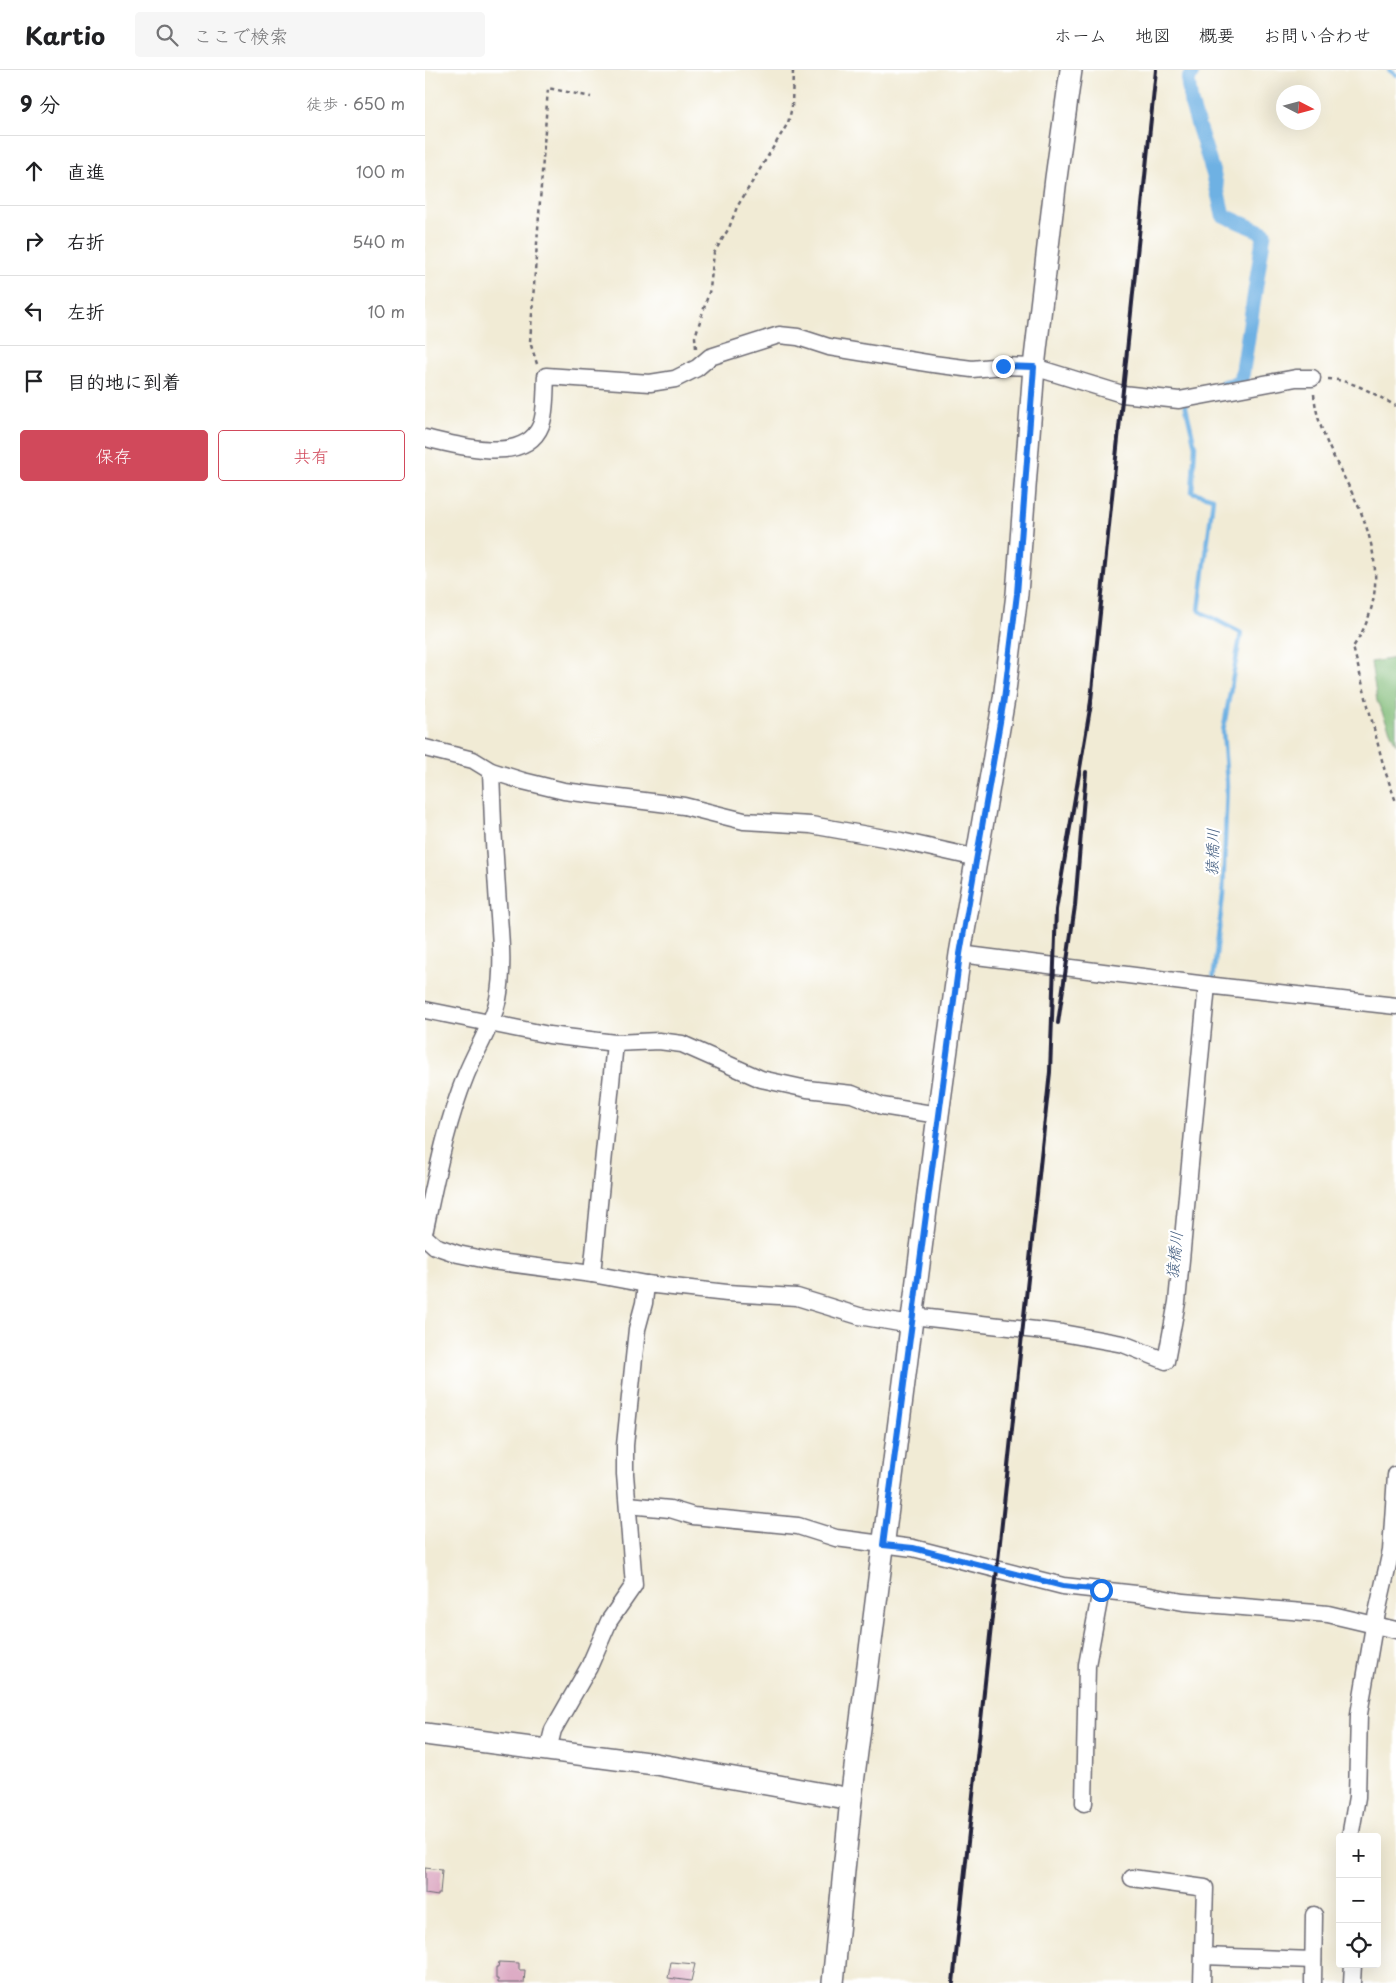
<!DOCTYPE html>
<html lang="ja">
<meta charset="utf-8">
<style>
body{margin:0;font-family:"Playpen Sans","Klee One",sans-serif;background:#f6f6f6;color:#202124}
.controls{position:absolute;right:15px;bottom:15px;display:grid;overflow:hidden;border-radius:5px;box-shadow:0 5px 20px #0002}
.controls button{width:45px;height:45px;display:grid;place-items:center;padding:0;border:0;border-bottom:1px solid #e0e0e0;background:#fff;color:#202124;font:25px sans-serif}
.compass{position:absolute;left:851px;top:15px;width:45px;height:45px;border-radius:50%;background:#fff;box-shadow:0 5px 20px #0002;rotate:96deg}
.stop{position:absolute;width:15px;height:15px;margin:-11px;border:4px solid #1a73e8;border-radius:50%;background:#fff}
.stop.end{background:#1a73e8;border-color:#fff;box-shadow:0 1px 5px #0008}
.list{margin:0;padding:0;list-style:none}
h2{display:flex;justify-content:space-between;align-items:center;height:65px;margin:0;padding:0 20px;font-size:21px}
h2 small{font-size:16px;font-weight:400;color:#757577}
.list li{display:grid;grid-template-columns:32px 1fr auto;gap:15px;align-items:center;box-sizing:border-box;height:70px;padding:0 20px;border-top:1px solid #e0e0e0}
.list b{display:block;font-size:19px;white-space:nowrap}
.list em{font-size:16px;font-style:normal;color:#757577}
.actions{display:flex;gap:10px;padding:15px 20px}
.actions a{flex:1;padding:11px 0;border:1px solid #d1495b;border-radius:5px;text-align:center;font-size:18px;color:#d1495b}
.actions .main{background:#d1495b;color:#fff}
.icon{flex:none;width:28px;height:28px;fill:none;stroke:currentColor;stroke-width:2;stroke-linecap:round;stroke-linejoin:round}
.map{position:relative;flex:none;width:971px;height:1913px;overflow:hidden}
header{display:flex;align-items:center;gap:30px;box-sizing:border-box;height:70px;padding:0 25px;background:#fff;border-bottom:1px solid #e0e0e0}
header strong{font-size:24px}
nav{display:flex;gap:28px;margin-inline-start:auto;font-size:18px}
.search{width:350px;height:45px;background:#f6f6f6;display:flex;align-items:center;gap:12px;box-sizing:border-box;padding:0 18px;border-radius:5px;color:#757577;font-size:19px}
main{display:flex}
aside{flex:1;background:#fff}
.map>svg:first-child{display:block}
.forest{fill:#82bc79;stroke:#526f5a}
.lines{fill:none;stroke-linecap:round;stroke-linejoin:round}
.stream{stroke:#6eb1e3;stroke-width:4.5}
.canal{stroke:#6eb1e3;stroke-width:15}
.building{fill:#ddabc4}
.minor-casing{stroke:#6a6871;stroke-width:19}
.tertiary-casing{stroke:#6a6871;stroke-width:24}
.path{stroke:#6a6871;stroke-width:2.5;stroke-dasharray:4 4;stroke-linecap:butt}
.minor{stroke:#fff;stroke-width:16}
.tertiary{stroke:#fff;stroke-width:21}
.rail{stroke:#22223b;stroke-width:4}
.route{stroke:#1a73e8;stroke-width:6}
.labels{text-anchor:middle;stroke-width:4.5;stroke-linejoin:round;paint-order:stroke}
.water-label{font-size:16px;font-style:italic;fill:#405b7e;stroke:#fff}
</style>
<header>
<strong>Kartio</strong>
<div class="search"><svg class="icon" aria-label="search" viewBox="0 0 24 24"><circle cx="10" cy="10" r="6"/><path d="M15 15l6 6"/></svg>ここで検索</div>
<nav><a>ホーム</a><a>地図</a><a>概要</a><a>お問い合わせ</a></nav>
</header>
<main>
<aside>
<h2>9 分<small>徒歩 · 650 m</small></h2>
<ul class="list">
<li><svg class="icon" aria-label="ahead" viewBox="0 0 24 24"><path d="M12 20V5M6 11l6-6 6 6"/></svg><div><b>直進</b></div><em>100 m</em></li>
<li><svg class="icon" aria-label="right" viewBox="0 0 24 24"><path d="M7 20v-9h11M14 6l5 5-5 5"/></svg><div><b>右折</b></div><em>540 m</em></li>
<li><svg class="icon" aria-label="left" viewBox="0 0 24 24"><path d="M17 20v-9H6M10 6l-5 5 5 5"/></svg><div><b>左折</b></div><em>10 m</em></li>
<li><svg class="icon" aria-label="arrive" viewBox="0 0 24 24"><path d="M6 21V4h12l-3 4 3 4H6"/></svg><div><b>目的地に到着</b></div></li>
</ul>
<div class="actions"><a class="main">保存</a><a>共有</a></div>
</aside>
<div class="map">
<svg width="971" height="1913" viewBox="0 0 971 1913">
<rect width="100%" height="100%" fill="#fff"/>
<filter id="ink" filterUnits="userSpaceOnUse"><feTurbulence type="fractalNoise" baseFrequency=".02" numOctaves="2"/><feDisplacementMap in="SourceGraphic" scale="10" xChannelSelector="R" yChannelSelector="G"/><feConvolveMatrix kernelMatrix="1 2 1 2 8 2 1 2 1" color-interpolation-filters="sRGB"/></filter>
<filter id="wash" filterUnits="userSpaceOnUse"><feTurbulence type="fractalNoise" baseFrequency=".0096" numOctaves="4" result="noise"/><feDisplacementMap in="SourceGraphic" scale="20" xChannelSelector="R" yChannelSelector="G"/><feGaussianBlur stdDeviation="1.12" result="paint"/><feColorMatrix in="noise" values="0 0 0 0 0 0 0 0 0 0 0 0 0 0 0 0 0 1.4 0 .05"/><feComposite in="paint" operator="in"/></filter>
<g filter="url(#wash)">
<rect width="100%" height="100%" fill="#f1ebd5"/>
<path class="forest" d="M 971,588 L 971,674 L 952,631 L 946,592 Z"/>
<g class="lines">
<g class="stream">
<path d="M 964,0 L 971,5"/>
<path d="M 760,333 L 770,376 L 767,422 L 788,428 L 774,541 L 816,563 L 798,661 L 802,714 L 798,824 L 788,911"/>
</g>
<path class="canal" d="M 768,0 L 763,11 L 766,33 L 789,106 L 798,145 L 839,163 L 816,313 L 801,316"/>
</g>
<g id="blocks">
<g class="building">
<path d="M 0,1798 L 17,1800 L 15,1824 L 13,1824 L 13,1826 L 0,1824 Z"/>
<path d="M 74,1892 L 94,1893 L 94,1900 L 100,1900 L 99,1913 L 73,1913 L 73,1909 L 71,1909 L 71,1897 L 73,1897 Z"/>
<path d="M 246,1892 L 270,1894 L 266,1911 L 243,1908 Z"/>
</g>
</g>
</g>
<g filter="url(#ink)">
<use href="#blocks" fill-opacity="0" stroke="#6a6871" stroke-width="1"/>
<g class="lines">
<defs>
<g id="minor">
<path d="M 0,368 C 31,375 100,396 116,355 C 121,343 120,320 121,306 L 225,313 L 250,309 L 272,298 L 285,287 L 354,265 L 373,267 L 404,277 L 508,294 L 547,299 L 578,296 L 609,297 L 697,324 L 754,330 L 871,308 L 887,308"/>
<path d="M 0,678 L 48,690 L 66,701 L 98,711 L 139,721 L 259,736 L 319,751 L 386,755 L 476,771 L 552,788"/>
<path d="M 535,884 L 790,916 L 971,936"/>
<path d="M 0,940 L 124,965 L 190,973 L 234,971 L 257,974 L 336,1009 L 382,1019 L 427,1024 L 457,1036 L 513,1045"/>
<path d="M 0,1159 C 11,1108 21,1054 41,1005 C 51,980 67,956 73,929 C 80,893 74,855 72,819 C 69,780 67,741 66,701"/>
<path d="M 0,1167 L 10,1176 L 33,1184 L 67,1191 L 167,1204 L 221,1214 L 302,1223 L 372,1227 L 434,1246 L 486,1255"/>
<path d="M 167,1204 L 190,973"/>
<path d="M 487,1246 L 637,1263 L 698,1274 L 741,1291 L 752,1232 L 782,915"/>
<path d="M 203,1435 L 245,1439 L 268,1446 L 373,1456 L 411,1468 L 488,1478 L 638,1516 L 720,1525 L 758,1532 L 903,1544 L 971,1560"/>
<path d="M 123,1680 L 128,1660 L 164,1597 L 184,1551 L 209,1515 L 200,1404 L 200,1375 L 212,1259 L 219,1233 L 221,1214"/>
<path d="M 659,1733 L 662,1595 L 676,1520"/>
<path d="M 925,1767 L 932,1727 L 934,1644 L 949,1556 L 966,1481 L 971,1405"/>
<path d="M 707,1808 L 780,1818 L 777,1913"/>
<path d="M 778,1886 L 888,1890"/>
<path d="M 888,1913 L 889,1845"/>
<path d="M 927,1913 L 928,1894"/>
</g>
<g id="tertiary">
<path d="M 0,1664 L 230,1694 L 426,1729"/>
<path d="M 408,1913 L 426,1729 L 513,1045 L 535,884 L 579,629 L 592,524 L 609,297 L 631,108 L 646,0"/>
</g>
</defs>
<use href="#minor" class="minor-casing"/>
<use href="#tertiary" class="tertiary-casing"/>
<g class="path">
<path d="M 271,278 L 270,267 L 285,219 L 289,183 L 304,158 L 312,137 L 363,53 L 367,37 L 368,0"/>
<path d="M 112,294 L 105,272 L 123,18 L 166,27"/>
<path d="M 903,309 C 928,310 949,324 971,336"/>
<path d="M 889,324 C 893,371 923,407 939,450 C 955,496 956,536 928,577 L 959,698 L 971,732"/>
</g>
<use href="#minor" class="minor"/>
<use href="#tertiary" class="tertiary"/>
<g class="rail">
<path d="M 665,640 L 731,0"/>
<path d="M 633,953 L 650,836 L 661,702"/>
<path d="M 528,1913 L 625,1002 L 631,840 L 666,633"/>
</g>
</g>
</g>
<g class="lines" filter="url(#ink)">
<path class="route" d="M 578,296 L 609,297 L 592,524 L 579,629 L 535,884 L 458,1475 L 488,1478 L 638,1516 L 676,1520"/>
</g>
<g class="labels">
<g class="water-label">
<text transform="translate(787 782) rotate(-88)" y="6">猿橋川</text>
<text transform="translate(749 1185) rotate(-84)" y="6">猿橋川</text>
</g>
</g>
</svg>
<div class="controls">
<button>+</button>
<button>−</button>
<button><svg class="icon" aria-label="locate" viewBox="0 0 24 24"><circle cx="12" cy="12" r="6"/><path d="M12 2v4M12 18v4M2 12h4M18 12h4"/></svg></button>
</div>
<svg class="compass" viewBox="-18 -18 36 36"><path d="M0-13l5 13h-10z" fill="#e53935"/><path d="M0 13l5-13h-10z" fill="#757577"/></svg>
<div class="stop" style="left:676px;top:1520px"></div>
<div class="stop end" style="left:578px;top:296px"></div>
</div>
</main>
